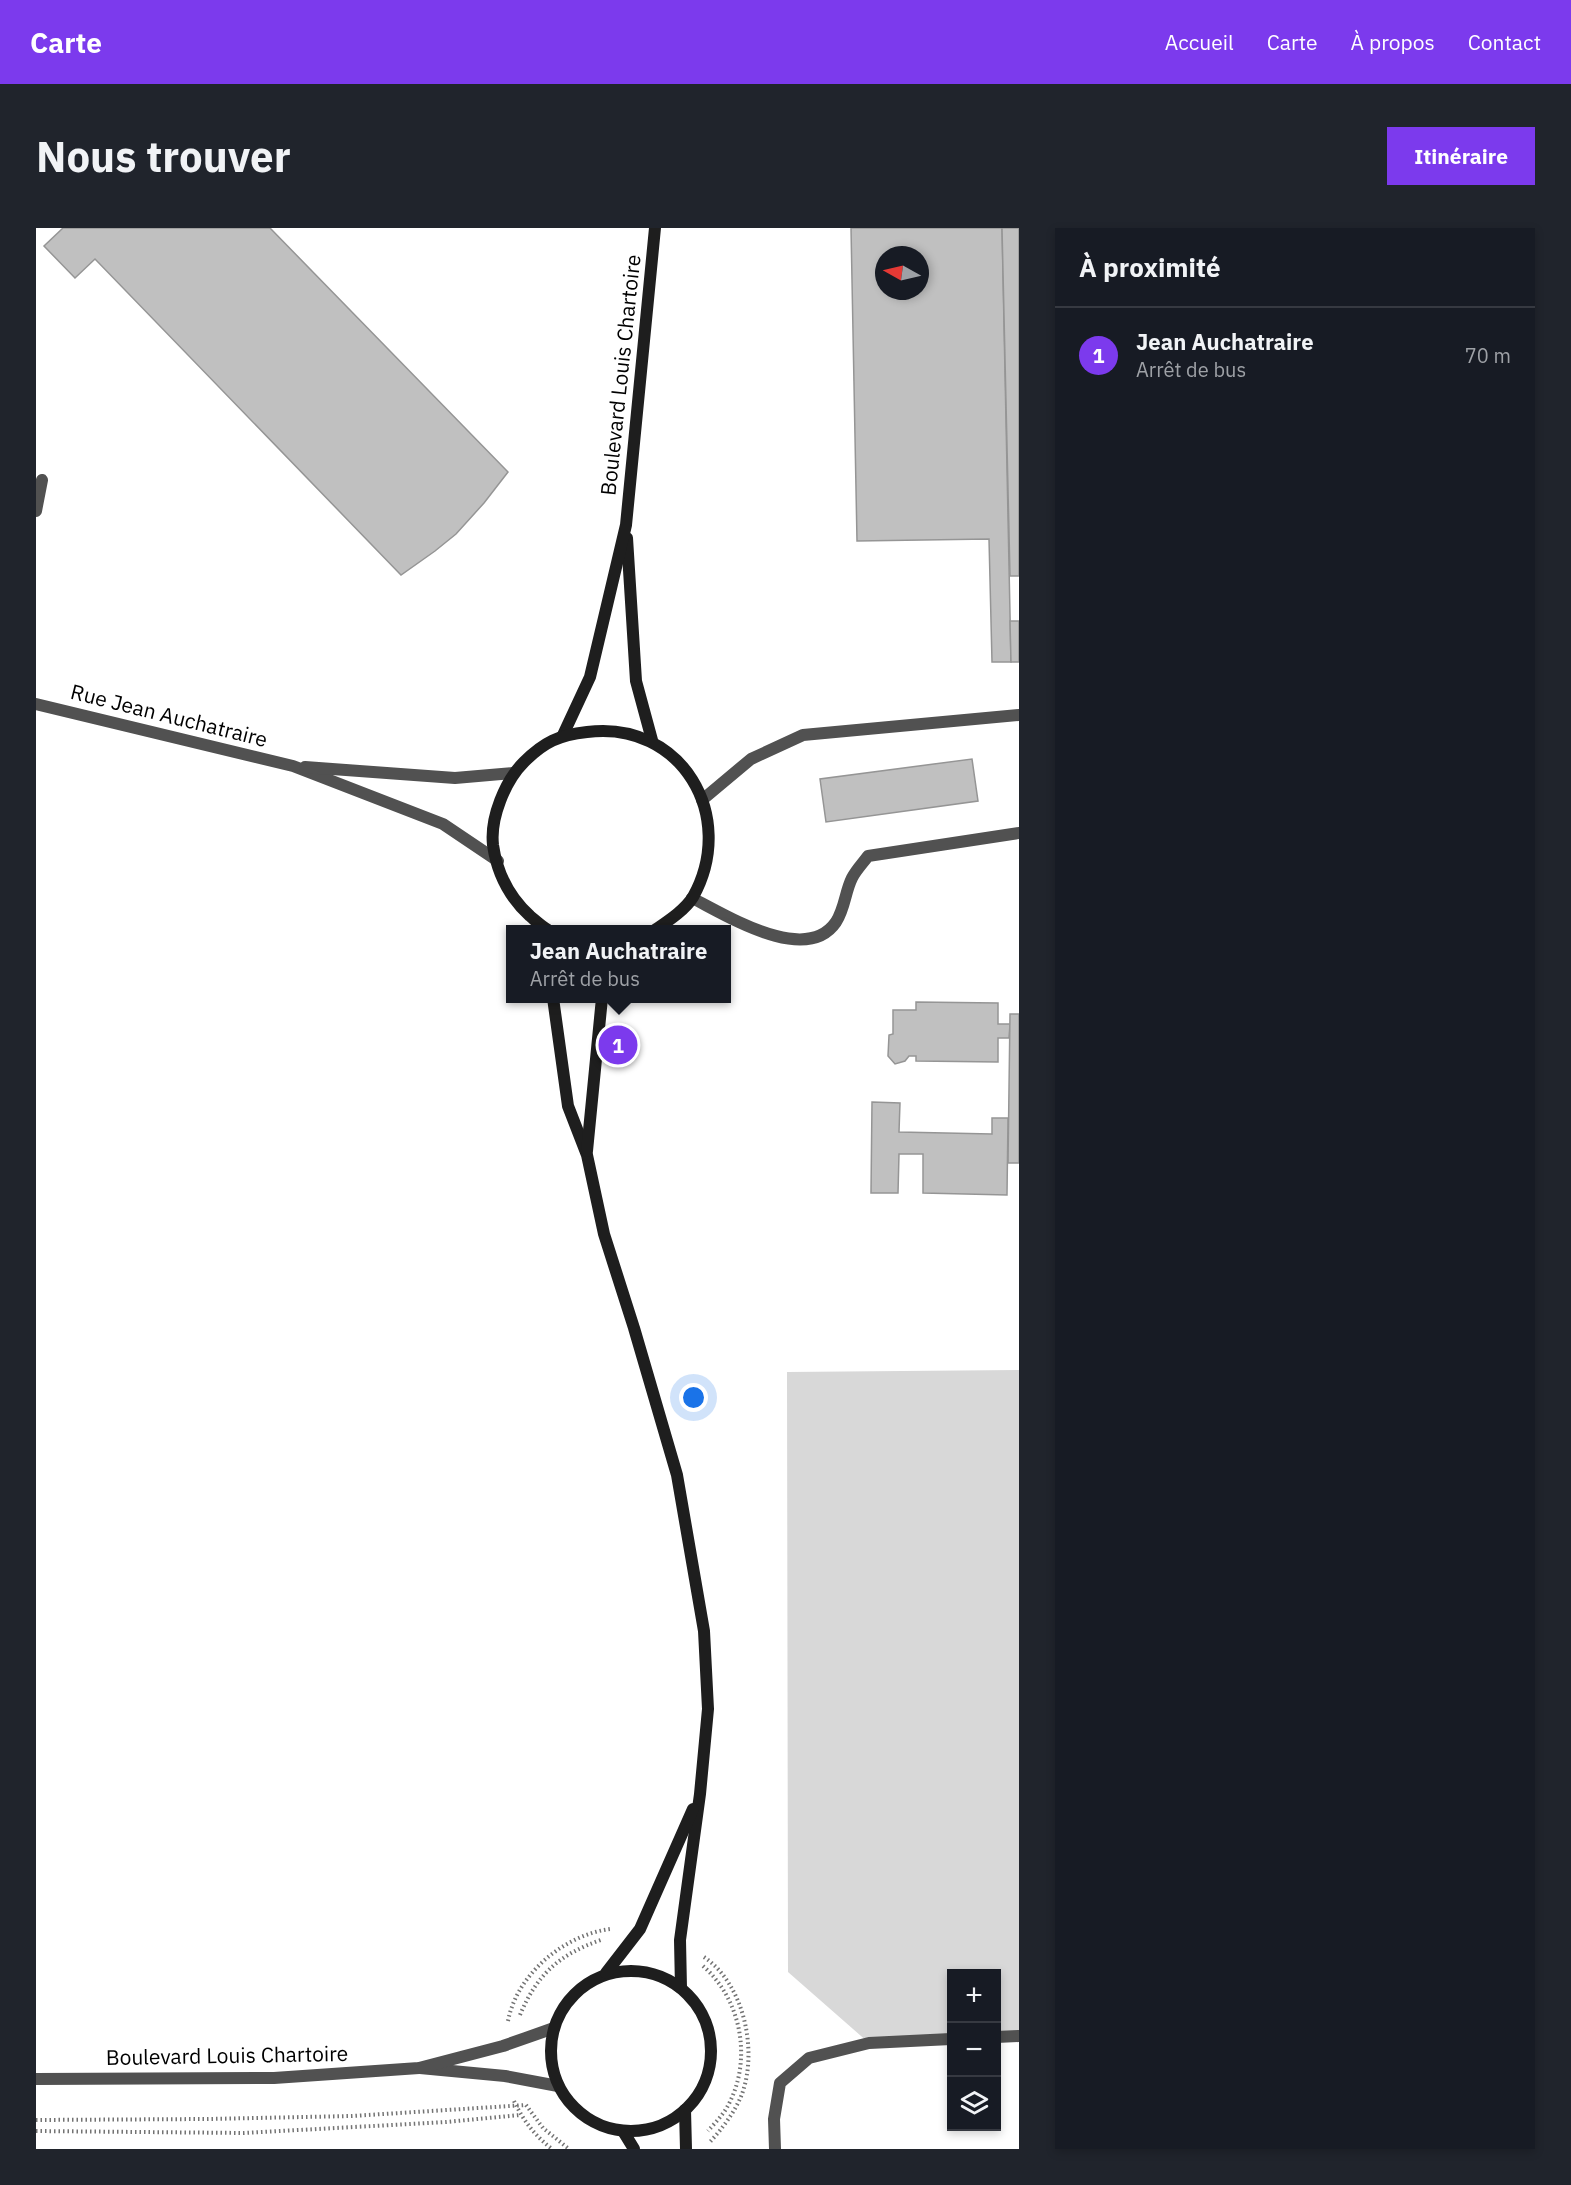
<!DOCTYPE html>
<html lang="fr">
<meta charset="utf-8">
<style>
body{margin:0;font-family:"IBM Plex Sans",sans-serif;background:#20242c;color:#f1f3f6}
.controls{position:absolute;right:18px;bottom:18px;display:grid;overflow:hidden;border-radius:0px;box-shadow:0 3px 9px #0003}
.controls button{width:54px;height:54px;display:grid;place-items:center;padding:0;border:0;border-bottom:2px solid #363941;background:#171b24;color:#f1f3f6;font:30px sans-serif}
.compass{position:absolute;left:839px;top:18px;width:54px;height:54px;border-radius:50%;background:#171b24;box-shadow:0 3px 9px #0003;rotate:278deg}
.you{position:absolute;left:658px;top:1170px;width:21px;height:21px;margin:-15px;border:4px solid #fff;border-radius:50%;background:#1a73e8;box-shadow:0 0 0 9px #1a73e833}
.badge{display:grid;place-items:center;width:39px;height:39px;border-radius:50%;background:#7c3aed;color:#fff;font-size:20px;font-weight:700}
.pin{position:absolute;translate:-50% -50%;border:3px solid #fff;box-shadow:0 2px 6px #0006}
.popup{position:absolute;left:470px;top:697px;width:225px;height:78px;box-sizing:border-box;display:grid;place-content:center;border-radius:0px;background:#171b24;filter:drop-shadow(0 2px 4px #0005);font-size:20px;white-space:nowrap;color:#9ea1a6}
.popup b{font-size:22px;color:#f1f3f6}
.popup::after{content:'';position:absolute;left:50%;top:100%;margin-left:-12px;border:12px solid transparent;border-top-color:#171b24}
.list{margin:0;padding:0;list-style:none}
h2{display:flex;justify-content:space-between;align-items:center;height:78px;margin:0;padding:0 24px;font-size:26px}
h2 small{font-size:20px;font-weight:400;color:#9ea1a6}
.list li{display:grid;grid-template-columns:39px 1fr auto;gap:18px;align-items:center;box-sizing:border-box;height:96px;padding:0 24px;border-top:2px solid #363941}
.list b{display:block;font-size:22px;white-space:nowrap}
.list p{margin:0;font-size:20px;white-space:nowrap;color:#9ea1a6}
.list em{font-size:20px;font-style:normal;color:#9ea1a6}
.icon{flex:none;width:33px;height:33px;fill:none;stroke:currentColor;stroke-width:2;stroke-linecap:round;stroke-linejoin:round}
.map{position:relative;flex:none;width:983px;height:1921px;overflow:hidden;border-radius:0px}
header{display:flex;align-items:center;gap:36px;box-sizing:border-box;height:84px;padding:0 30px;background:#7c3aed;color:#fff}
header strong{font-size:28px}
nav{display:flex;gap:33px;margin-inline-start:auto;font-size:21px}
.intro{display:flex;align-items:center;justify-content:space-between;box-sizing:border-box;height:144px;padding:0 36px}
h1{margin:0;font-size:42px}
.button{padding:15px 27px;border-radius:0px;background:#7c3aed;color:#fff;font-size:21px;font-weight:700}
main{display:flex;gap:36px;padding:0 36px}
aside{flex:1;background:#171b24;border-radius:0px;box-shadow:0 3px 9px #0003}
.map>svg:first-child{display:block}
.green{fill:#d8d8d8}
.building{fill:#c0c0c0;stroke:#959595;stroke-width:1.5;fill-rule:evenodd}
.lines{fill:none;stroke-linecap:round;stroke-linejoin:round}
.path{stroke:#737373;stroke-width:4;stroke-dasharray:1.5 3;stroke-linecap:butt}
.lane{stroke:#515151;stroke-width:12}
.street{stroke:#515151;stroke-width:12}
.secondary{stroke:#1e1e1e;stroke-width:12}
.labels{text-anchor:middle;stroke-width:6;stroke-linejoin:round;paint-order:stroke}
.street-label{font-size:21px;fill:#000;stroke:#fff}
</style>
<header>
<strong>Carte</strong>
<nav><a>Accueil</a><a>Carte</a><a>À propos</a><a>Contact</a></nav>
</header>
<div class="intro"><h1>Nous trouver</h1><a class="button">Itinéraire</a></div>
<main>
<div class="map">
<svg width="983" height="1921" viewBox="0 0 983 1921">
<rect width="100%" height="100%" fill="#fff"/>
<path class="green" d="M 983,1142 L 983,1808 L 961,1809 L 960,1746 L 915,1746 L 915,1811 L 833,1815 L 752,1744 L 751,1144 Z"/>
<g class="building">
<path d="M 27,0 L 234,0 L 472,244 L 448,275 L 420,306 L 399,323 L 365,347 L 59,31 L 39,50 L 8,18 Z"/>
<path d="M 815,0 L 966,0 L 975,434 L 956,434 L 953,311 L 821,313 ZM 848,27 L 884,27 L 884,63 L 848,63 Z"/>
<path d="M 966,0 L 983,0 L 983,348 L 974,348 Z"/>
<path d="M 974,393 L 983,393 L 983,434 L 975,434 Z"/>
<path d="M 936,531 L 942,573 L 790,594 L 784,551 Z"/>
<path d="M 880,774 L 962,775 L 962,796 L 974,796 L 973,810 L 962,810 L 962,834 L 880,833 L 880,828 L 873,828 L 869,833 L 859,836 L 852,828 L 853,807 L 857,806 L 857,782 L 880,782 Z"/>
<path d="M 974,786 L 983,786 L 983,935 L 972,935 Z"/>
<path d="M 579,805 L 588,806 L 585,827 L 577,826 Z"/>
<path d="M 836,874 L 864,875 L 863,904 L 956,906 L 956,890 L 972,890 L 971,967 L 887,965 L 887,926 L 863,926 L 862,965 L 835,965 Z"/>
</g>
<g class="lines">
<g class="path">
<path d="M 668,1729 C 708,1756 722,1822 706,1866 C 699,1884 686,1901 673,1915"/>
<path d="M 667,1738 C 707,1773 717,1836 690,1881 C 685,1889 678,1896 672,1903"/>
<path d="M 484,1787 C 501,1746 524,1726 565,1712"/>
<path d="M 472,1793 C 481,1746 528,1707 574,1701"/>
<path d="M 478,1873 C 487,1892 499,1908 516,1921"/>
<path d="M 490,1877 L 507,1900 L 533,1921"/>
<path d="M 0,1892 L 171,1891 L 316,1888 L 490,1877"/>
<path d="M 0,1903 L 208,1905 L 410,1894 L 484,1887"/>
</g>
<g class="lane">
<path d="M 0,283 L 6,252"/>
<path d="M 666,572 L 715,531 L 767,507 L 983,487"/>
<path d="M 656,670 C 690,687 770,738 800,694 C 809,680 809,664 816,650 C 820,642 827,635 832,628 L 983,605"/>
<path d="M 960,1809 L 983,1808"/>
<path d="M 384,1840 L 469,1848 L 522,1858"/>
<path d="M 739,1921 L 738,1891 L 744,1855 L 773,1830 L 833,1815 L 915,1811"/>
</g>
<g class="street">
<path d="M 0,476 L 257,538 L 407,596 L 462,633"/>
<path d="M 269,539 L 419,550 L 477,545"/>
<path d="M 0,1851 L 238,1850 L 383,1840 L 467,1818 L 518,1800"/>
</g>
<g class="secondary">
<path d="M 591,310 L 600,453 L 616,512"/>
<path d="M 527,507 L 554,449 L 590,297 L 619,0"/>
<path d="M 512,702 C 505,698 500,693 494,688 C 473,669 461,645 457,617 C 454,590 469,553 488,534 C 508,514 523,507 551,504 C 645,492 702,588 657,669 C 649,682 632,693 619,702"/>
<path d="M 517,770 L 532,878 L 551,927 L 568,1006 L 598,1100 L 641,1247 L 668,1403 L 672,1481 L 664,1566 L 644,1712 L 645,1760"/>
<path d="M 551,923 L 566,770"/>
<circle cx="595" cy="1823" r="80"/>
<path d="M 570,1745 L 604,1701 L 657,1581"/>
<path d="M 649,1882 L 650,1921"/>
<path d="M 587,1903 L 598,1921"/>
</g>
</g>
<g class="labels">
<g class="street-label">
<text transform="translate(585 147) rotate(-84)" y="7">Boulevard Louis Chartoire</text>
<text transform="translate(133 488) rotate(14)" y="7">Rue Jean Auchatraire</text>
<text transform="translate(191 1828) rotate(-1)" y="7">Boulevard Louis Chartoire</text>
</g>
</g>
</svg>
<div class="controls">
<button>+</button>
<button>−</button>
<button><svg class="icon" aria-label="layers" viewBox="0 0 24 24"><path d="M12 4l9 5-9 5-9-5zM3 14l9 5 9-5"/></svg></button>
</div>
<svg class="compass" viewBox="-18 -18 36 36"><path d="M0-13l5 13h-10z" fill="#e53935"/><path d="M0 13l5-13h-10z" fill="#9ea1a6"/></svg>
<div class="you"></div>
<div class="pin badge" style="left:582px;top:817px">1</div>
<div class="popup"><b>Jean Auchatraire</b>Arrêt de bus</div>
</div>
<aside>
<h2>À proximité<small></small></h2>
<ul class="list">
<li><span class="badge">1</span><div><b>Jean Auchatraire</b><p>Arrêt de bus</p></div><em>70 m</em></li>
</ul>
</aside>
</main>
